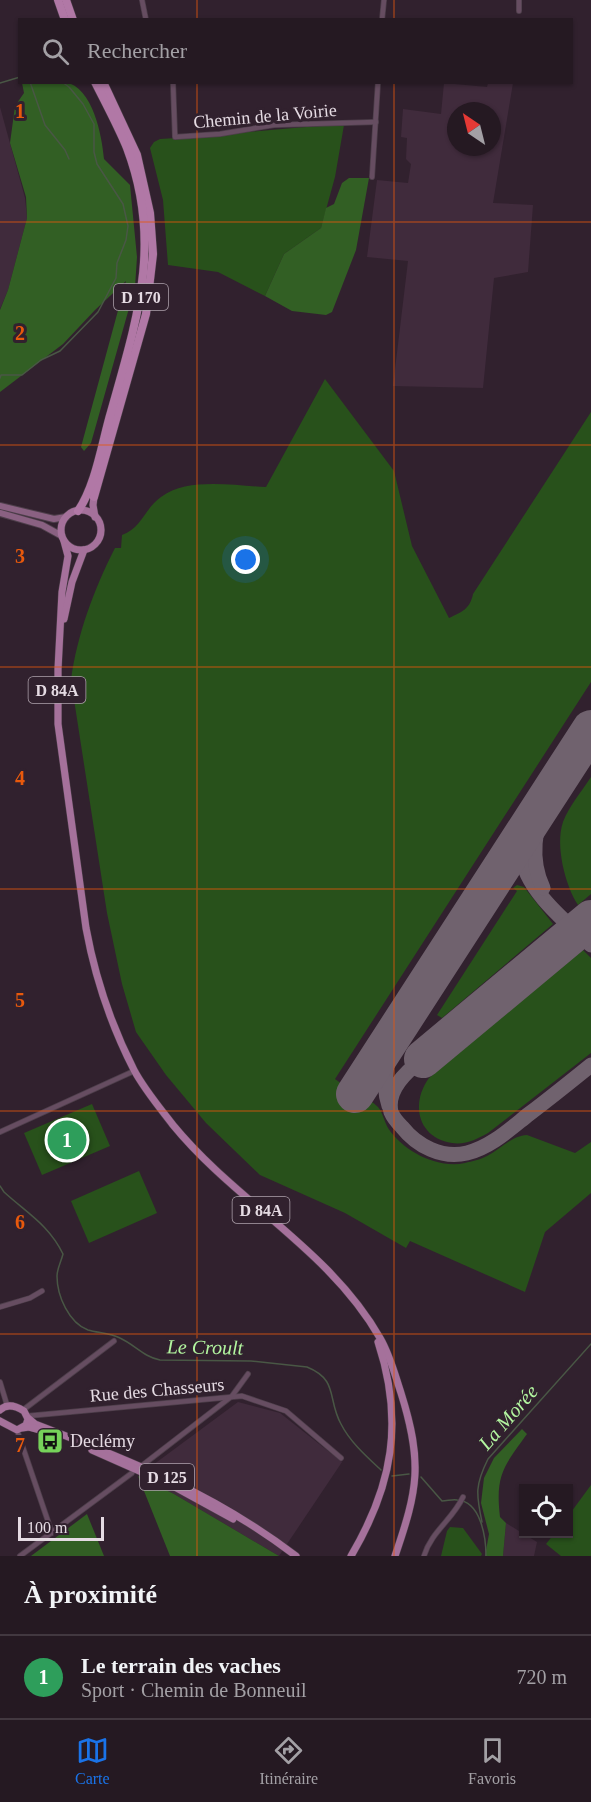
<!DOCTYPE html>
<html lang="fr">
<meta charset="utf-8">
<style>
body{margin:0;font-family:"Times New Roman",serif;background:#2d222a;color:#f1f3f6}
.controls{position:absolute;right:18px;bottom:18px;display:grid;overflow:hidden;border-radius:0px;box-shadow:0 2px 4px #0004}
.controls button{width:54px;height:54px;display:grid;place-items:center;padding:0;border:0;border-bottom:2px solid #423840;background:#251922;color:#f1f3f6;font:30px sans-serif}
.compass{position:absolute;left:447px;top:102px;width:54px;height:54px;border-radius:50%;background:#251922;box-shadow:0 2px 4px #0004;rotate:325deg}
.scale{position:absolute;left:18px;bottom:15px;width:86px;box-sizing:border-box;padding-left:6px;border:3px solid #e5dbe3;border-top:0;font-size:16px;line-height:21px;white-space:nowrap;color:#e5dbe3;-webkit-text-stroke:4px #31212e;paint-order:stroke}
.you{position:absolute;left:246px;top:560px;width:21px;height:21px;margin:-15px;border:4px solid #fff;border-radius:50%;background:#1a73e8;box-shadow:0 0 0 9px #1a73e833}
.badge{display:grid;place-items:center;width:39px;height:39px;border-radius:50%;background:#1a73e8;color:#fff;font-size:20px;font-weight:700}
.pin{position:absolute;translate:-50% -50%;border:3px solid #fff;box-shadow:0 2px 6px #0006}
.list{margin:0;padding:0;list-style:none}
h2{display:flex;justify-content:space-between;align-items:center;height:78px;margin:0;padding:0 24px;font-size:26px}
h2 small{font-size:20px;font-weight:400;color:#a3a0a5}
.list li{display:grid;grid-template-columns:39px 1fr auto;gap:18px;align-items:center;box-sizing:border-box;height:84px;padding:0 24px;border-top:2px solid #423840}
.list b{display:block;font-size:22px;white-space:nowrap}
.list p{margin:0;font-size:20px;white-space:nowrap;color:#a3a0a5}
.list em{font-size:20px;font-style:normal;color:#a3a0a5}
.icon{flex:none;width:33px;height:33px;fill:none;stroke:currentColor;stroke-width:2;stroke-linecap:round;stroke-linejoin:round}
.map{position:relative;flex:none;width:591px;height:1556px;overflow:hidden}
.search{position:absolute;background:#251922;box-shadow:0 2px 4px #0004;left:18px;right:18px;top:18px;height:66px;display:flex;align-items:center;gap:15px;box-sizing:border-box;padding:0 21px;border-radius:0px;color:#a3a0a5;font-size:22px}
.sheet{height:162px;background:#251922}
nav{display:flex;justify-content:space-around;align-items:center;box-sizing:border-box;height:84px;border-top:2px solid #423840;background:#251922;font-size:16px;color:#a3a0a5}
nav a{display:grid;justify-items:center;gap:3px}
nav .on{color:#1a73e8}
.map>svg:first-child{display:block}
.built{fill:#402b3c;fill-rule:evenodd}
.green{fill:#28511b}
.forest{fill:#325f24}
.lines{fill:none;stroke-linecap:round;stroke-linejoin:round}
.stream{stroke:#495745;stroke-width:1.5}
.taxiway{stroke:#70626e;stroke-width:15}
.runway{stroke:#70626e;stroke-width:38}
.minor-casing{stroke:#4e3f4b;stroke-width:6}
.secondary-casing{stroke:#4e3f4b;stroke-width:8}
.primary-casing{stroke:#4e3f4b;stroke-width:8}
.trunk-casing{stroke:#4e3f4b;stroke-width:9}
.minor{stroke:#664d61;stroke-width:4.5}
.secondary{stroke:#8a6182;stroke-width:6}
.primary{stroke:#a5719b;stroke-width:7}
.trunk{stroke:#b178a6;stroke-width:8}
.grid{fill:none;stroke:#e8590c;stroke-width:1.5;stroke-opacity:0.55}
.labels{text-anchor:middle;stroke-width:6;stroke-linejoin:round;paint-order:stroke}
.shield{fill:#31212e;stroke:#afa3ad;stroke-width:1.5}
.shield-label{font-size:16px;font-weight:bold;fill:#e5dbe3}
.street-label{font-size:18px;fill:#e5dbe3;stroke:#31212e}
.poi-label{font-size:18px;fill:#e5dbe3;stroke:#31212e;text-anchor:start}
.water-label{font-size:20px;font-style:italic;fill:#b3f6a0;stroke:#31212e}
.grid-label{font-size:20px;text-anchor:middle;font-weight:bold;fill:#e8590c;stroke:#31212e;stroke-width:6;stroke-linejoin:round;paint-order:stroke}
</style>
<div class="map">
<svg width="591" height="1556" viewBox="0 0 591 1556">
<rect width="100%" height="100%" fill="#31212e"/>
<g class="built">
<path d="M 444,83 L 487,87 L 488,83 L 513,83 L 493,203 L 533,205 L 528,272 L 494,278 L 483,388 L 393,386 L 408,261 L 367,257 L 377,180 L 408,183 L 411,164 L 406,159 L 407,138 L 401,137 L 403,109 L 441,114 ZM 456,111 L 492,111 L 492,147 L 456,147 Z"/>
<path d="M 0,107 L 25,198 L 27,218 L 8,290 L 0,309 Z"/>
<path d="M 238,1402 L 280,1413 L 342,1462 L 279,1556 L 174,1494 L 138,1476 Z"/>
<path d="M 506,1523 L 537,1542 L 534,1556 L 503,1556 Z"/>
</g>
<g class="green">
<path d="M 344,125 L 335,177 L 321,228 L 284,254 L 265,296 L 218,272 L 168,265 L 163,200 L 150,148 L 154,142 L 160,139 C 222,136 283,127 344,125 Z"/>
<path d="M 325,379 L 394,471 L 412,546 L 449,618 C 462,612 470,609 473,594 L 591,412 L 591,682 L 335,1079 C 347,1088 368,1097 378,1107 C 383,1113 384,1121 388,1128 C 403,1151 437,1169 465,1163 C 472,1161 480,1160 487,1156 C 501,1149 511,1136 527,1135 L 575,1153 L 591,1142 L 591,1193 L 545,1232 L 525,1292 L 410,1241 L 406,1248 L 345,1213 L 260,1175 L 206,1123 L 166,1075 L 136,1032 L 122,984 L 107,913 L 71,680 C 77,635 94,589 115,548 L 121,548 L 122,535 C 142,528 144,509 161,497 C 188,477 234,486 266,487 Z"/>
<path d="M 591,777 L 591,894 L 578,905 C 565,885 555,845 563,822 C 569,806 582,791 591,777 Z"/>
<path d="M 517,885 L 524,887 L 553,924 L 442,1018 L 437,1015 L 517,891 L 513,888 Z"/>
<path d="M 583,950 L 591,958 L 591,1053 L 488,1133 C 477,1139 466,1145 452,1143 C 418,1138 410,1104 429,1078 Z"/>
<path d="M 92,1104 L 110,1146 L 42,1175 L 24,1133 Z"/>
<path d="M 139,1171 L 157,1213 L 89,1243 L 71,1201 Z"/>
<path d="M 591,1485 L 591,1556 L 561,1556 L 546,1544 L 554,1534 L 568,1534 L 569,1515 Z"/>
<path d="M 450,1527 L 463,1528 L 482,1554 L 481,1556 L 441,1556 L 447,1531 Z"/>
</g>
<g class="forest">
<path d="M 22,83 C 36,82 52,80 65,82 C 93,87 102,136 104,159 L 130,185 L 137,257 L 135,287 L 91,443 L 84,451 L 81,447 L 126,281 L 95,310 L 63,344 L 0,392 L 0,310 L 8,290 L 27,218 L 26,197 L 10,143 L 15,106 L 24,93 Z"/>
<path d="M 349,178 L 369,178 L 356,250 L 332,312 L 326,315 L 292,311 L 265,296 L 284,254 L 321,228 L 326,208 L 334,204 L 342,183 Z"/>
<path d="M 522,1429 L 527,1434 C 504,1466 495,1475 500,1517 L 506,1523 L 503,1556 L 485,1556 L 489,1534 L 481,1503 L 484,1478 L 494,1458 Z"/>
<path d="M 138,1476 L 174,1494 L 279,1556 L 170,1556 Z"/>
<path d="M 87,1514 L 104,1556 L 31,1556 Z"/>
</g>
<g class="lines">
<g class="stream">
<path d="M 30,82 L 45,125 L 65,150 L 69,159"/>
<path d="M 0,83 L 20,77"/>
<path d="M 0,378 L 1,375 L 22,375 L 41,360 L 60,351 L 98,312 L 116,278 L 117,263 L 126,240 L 128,226 L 123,204 L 97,164 L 94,152 L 94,124 L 83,104 L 69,87 L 62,82"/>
<path d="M 0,1186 L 4,1192 C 27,1213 49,1225 63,1254 C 61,1262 57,1269 57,1276 C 57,1296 69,1323 88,1330 C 98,1333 110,1333 120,1338 C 135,1345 144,1357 160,1360 L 251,1361 L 307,1367 C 339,1380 327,1399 341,1424 C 350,1442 367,1457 381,1470"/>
<path d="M 392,1476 L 409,1474"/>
<path d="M 421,1477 L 442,1501 C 447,1501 453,1499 457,1500 C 481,1501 486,1538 486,1556"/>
<path d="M 482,1522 C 476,1494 475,1485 488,1459 L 591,1344"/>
</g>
<g class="taxiway">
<path d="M 528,827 C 525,836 522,845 522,854 C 523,888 568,924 591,945"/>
<path d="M 543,888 C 529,858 535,828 546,799"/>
<path d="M 423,1059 C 408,1070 386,1090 391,1112 C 393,1117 398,1123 402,1127 C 417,1146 442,1159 467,1153 C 491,1147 510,1129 529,1114 C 550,1098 570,1082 591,1065"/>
<path d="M 389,1106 C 380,1079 389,1052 399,1026"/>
</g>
<g class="runway">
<path d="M 423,1059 L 591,919"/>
<path d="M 355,1094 L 591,729"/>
</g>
<defs>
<g id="minor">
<path d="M 142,0 L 146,20"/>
<path d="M 519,11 L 519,0"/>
<path d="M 382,20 L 384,0"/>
<path d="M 173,82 L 175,137 L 220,134 L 274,125 L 376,122"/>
<path d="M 372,177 L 378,82"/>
<path d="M 0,1132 L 134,1071"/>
<path d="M 0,1307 L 30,1298 L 42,1291"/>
<path d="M 0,1382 L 7,1405"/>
<path d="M 23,1410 L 114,1341"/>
<path d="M 27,1416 L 242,1396 L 286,1411 L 341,1458"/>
<path d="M 17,1430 L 52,1533"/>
<path d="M 140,1467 L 232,1396 L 248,1374"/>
<path d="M 20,1556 L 132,1473 L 134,1468"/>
<path d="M 424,1556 C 431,1532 453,1519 463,1497"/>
</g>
<g id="secondary">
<path d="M 0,506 L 54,519 L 66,517"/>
<path d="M 0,513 L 42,525 L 62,536"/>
</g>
<g id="primary">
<path d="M 94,497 L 93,505 L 95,517"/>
<circle cx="81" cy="530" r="20"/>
<path d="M 64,541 L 68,556 L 62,592 L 58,669 L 58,724 L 86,928 C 95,977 111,1025 134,1070 C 144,1089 160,1108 173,1125 C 236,1202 330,1250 380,1338 C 390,1355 395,1375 401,1393 C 423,1463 418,1489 395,1556"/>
<path d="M 64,619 L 72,582 L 84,550"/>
<path d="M 0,1410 C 7,1403 16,1406 24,1411 L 28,1419 L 26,1425 L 17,1430 L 0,1421"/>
<path d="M 28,1418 L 35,1424 C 129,1460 215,1494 296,1556"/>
<path d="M 22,1428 L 29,1427 L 40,1430"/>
<path d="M 92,1450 L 171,1485 L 233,1519"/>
<path d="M 351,1556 C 393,1485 404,1421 378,1342"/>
</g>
<g id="trunk">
<path d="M 58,0 L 65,20"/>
<path d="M 66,0 L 73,20"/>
<path d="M 94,497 L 146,314 L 153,254 L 150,213 L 137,155 L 103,82"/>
<path d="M 78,511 C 96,485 102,442 111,412 C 137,319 163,243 127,148 C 118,126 106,104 95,82"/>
</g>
</defs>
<use href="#minor" class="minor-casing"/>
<use href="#secondary" class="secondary-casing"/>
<use href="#primary" class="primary-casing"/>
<use href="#trunk" class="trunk-casing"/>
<use href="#minor" class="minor"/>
<use href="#secondary" class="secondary"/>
<use href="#primary" class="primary"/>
<use href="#trunk" class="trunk"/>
</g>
<path class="grid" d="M 197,0 L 197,20M 394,0 L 394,20M 197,82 L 197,1556M 394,82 L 394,1556M 0,222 L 591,222M 0,445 L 591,445M 0,667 L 591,667M 0,889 L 591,889M 0,1111 L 591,1111M 0,1334 L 591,1334"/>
<defs>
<symbol id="bus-square" viewBox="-11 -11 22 22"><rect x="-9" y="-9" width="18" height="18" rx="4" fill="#76d25a" stroke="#31212e"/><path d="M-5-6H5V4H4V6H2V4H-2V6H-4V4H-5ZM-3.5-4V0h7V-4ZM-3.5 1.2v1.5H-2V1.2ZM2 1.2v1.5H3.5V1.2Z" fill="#111"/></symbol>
</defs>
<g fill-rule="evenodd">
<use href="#bus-square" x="35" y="1426" width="30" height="30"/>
</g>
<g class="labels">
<g class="shield">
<rect x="114" y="284" width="54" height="26" rx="4.5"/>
<rect x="28.5" y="677" width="57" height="26" rx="4.5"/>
<rect x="232.5" y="1197" width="57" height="26" rx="4.5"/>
<rect x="140" y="1464" width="54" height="26" rx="4.5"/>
</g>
<g class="shield-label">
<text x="141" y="303">D 170</text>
<text x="57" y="696">D 84A</text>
<text x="261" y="1216">D 84A</text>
<text x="167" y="1483">D 125</text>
</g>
<g class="street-label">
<text transform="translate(265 116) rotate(-5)" y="6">Chemin de la Voirie</text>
<text transform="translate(157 1390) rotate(-5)" y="6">Rue des Chasseurs</text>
</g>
<g class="poi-label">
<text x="70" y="1447">Declémy</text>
</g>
<g class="water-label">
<text transform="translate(205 1347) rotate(1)" y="7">Le Croult</text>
<text transform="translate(508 1417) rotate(-49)" y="7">La Morée</text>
</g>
</g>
<g class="grid-label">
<text x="20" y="118">1</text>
<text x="20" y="340">2</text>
<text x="20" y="563">3</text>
<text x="20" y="785">4</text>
<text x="20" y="1007">5</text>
<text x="20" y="1229">6</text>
<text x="20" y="1452">7</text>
</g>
</svg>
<div class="controls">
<button><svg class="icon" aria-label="locate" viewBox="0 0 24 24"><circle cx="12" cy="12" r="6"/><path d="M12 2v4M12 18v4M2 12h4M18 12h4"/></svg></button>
</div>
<svg class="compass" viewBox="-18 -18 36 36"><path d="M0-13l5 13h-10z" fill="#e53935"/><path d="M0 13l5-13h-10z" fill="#a3a0a5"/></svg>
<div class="scale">100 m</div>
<div class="you"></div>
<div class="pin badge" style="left:67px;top:1140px;background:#2e9e5b">1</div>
<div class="search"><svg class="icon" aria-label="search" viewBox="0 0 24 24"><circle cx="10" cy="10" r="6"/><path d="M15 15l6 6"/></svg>Rechercher</div>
</div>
<section class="sheet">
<h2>À proximité<small></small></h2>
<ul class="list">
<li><span class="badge" style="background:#2e9e5b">1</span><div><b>Le terrain des vaches</b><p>Sport · Chemin de Bonneuil</p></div><em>720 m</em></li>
</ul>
</section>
<nav>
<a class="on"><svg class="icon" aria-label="map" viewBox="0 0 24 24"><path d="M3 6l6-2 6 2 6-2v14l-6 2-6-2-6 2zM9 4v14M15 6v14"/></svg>Carte</a>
<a><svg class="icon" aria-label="directions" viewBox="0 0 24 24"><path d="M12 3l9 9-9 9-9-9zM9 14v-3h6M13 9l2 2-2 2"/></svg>Itinéraire</a>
<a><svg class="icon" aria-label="saved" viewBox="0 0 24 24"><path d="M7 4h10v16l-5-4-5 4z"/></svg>Favoris</a>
</nav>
